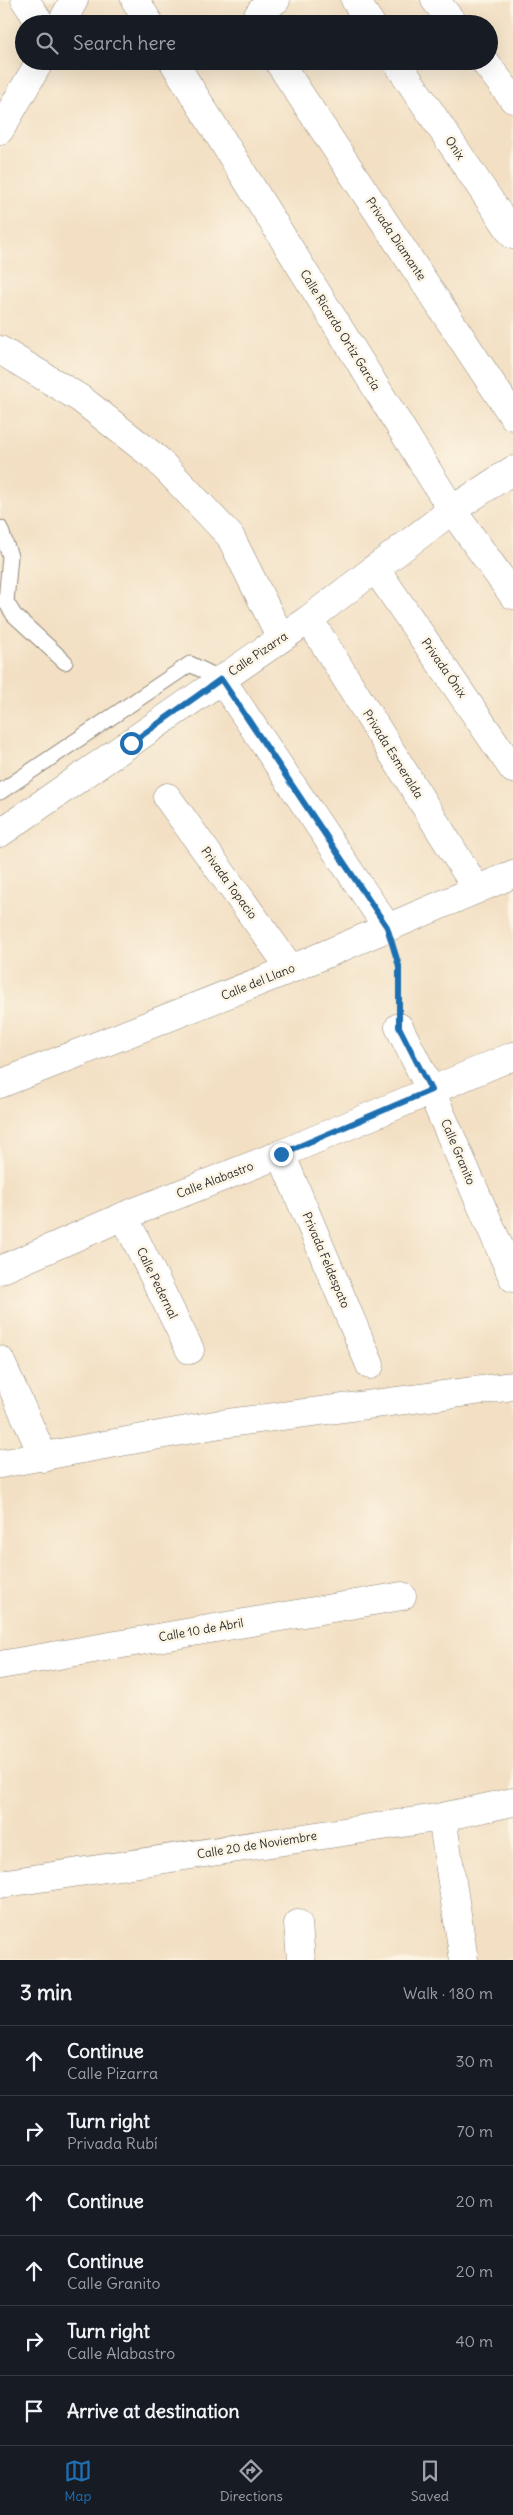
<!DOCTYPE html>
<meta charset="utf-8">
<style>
body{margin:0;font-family:Delius,sans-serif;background:#242831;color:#f1f3f6}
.stop{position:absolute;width:15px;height:15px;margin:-11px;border:4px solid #1f6fb2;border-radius:50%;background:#fff}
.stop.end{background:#1f6fb2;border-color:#fff;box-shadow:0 1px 5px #0008}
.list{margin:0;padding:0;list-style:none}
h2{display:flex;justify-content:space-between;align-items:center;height:65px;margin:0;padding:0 20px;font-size:21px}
h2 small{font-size:16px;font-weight:400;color:#9ea1a6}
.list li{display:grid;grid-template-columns:32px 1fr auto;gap:15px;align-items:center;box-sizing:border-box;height:70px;padding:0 20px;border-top:1px solid #363941}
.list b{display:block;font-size:19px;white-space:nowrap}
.list p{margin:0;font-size:16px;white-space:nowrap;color:#9ea1a6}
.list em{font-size:16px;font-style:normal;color:#9ea1a6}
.icon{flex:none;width:28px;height:28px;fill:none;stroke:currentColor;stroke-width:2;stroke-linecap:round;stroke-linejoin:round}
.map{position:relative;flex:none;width:513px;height:1960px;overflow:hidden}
.search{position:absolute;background:#171b24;box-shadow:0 5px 20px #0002;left:15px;right:15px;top:15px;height:55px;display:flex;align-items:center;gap:12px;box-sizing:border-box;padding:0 18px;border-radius:28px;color:#9ea1a6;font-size:19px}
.sheet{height:485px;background:#171b24}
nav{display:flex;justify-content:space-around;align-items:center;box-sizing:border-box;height:70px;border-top:1px solid #363941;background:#171b24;font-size:14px;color:#9ea1a6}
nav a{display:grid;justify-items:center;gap:2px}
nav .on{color:#1f6fb2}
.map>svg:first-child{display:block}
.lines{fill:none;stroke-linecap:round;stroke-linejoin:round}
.service-casing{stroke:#8f8678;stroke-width:17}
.minor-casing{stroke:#8f8678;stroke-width:29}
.path{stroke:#8f8678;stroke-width:3;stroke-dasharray:4 4;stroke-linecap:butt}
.service{stroke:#fff;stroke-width:15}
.minor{stroke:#fff;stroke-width:28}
.route{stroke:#1f6fb2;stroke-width:6}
.labels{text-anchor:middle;stroke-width:5;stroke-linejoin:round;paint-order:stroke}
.street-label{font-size:12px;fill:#2b2b2b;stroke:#fcf5e5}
</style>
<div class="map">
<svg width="513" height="1960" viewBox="0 0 513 1960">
<rect width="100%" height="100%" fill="#fcf5e5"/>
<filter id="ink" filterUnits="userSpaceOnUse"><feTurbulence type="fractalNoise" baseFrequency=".02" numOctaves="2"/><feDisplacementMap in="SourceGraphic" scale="10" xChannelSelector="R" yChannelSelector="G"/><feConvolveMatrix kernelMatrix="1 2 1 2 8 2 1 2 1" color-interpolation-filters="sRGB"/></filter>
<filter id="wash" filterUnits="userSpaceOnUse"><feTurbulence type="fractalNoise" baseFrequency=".0096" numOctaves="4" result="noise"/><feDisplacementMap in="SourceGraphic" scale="20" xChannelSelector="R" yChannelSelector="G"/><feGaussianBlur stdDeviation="1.12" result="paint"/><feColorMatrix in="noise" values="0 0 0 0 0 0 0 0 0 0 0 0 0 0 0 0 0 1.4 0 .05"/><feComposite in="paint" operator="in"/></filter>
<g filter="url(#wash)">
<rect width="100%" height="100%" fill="#f3e0c4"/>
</g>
<g filter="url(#ink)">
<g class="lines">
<defs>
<g id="service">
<path d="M 0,528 L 10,556 L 6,602 L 14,615 L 65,662"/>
<path d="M 0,792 L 190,664 L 221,679"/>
</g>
<g id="minor">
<path d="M 25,0 L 41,24"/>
<path d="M 135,0 L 150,24"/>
<path d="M 355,0 L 371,24"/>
<path d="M 435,0 L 454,24"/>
<path d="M 61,24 L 74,0"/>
<path d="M 255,24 L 255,20 L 261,11 L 276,0"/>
<path d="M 173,61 L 452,510 L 513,595"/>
<path d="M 278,61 L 513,416"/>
<path d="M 396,61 L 513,235"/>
<path d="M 484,61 L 513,99"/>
<path d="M 0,130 L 40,61"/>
<path d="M 0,350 L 81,399 L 157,459 L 230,536 L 281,638"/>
<path d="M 375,568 L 513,769"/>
<path d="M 309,619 L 476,888"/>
<path d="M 221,679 L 387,927"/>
<path d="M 167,797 L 291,969"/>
<path d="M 0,833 L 309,619 L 452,510 L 513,470"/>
<path d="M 399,1027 L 431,1091 L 513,1278"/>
<path d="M 0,1084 L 291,969 L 513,874"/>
<path d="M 281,1154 L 370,1365"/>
<path d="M 124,1216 L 190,1350"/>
<path d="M 0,1270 L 124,1216 L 281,1154 L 513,1056"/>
<path d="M 0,1360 L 44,1458"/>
<path d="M 0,1464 L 220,1424 L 513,1386"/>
<path d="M 0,1665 L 402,1596"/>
<path d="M 442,1817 L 464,1960"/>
<path d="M 0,1884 L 442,1817 L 513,1802"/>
<path d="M 298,1924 L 301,1960"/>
</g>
</defs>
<use href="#service" class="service-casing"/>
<use href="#minor" class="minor-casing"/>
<path class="path" d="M 395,954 L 399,966 L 399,1000"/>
<use href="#service" class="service"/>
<use href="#minor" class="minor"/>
</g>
</g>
<g class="lines" filter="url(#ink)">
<path class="route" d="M 131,743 L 221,679 L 387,927 L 399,966 L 399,1027 L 431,1090 L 281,1154"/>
</g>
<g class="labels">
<g class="street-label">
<text transform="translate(455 148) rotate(56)" y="4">Onix</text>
<text transform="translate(396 239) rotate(56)" y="4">Privada Diamante</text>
<text transform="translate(340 330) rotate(58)" y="4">Calle Ricardo Ortiz García</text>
<text transform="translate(258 654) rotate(-34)" y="4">Calle Pizarra</text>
<text transform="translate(444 668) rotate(55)" y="4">Privada Ónix</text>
<text transform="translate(393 754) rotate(58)" y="4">Privada Esmeralda</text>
<text transform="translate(229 883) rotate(54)" y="4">Privada Topacio</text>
<text transform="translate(258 982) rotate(-22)" y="4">Calle del Llano</text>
<text transform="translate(458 1152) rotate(67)" y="4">Calle Granito</text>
<text transform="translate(215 1180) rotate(-21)" y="4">Calle Alabastro</text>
<text transform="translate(326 1260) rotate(67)" y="4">Privada Feldespato</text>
<text transform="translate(157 1283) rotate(64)" y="4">Calle Pedernal</text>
<text transform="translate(201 1630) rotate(-10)" y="4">Calle 10 de Abril</text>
<text transform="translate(257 1845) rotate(-9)" y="4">Calle 20 de Noviembre</text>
</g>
</g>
</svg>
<div class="stop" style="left:131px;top:743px"></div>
<div class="stop end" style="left:281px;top:1154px"></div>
<div class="search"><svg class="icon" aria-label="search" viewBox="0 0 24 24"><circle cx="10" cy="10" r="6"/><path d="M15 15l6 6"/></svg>Search here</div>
</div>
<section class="sheet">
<h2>3 min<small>Walk · 180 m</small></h2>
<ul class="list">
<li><svg class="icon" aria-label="ahead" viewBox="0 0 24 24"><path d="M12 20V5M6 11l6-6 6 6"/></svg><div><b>Continue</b><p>Calle Pizarra</p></div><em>30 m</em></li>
<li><svg class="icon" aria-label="right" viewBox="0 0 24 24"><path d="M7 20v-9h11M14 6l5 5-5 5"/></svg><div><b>Turn right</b><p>Privada Rubí</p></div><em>70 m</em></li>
<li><svg class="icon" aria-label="ahead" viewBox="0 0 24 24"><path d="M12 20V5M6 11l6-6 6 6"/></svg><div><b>Continue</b></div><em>20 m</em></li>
<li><svg class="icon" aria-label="ahead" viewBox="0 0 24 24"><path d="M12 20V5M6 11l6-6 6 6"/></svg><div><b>Continue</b><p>Calle Granito</p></div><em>20 m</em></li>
<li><svg class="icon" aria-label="right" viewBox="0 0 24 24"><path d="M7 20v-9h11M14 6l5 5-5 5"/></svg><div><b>Turn right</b><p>Calle Alabastro</p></div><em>40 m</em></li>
<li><svg class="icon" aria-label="arrive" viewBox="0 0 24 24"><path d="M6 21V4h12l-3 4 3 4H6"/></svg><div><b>Arrive at destination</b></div></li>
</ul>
</section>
<nav>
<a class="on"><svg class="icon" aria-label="map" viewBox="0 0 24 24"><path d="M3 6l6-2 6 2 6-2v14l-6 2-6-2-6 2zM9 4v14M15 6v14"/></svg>Map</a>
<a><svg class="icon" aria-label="directions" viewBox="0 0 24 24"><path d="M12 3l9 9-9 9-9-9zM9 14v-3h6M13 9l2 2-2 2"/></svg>Directions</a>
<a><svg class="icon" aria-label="saved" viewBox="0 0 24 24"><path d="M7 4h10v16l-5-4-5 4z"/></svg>Saved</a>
</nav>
